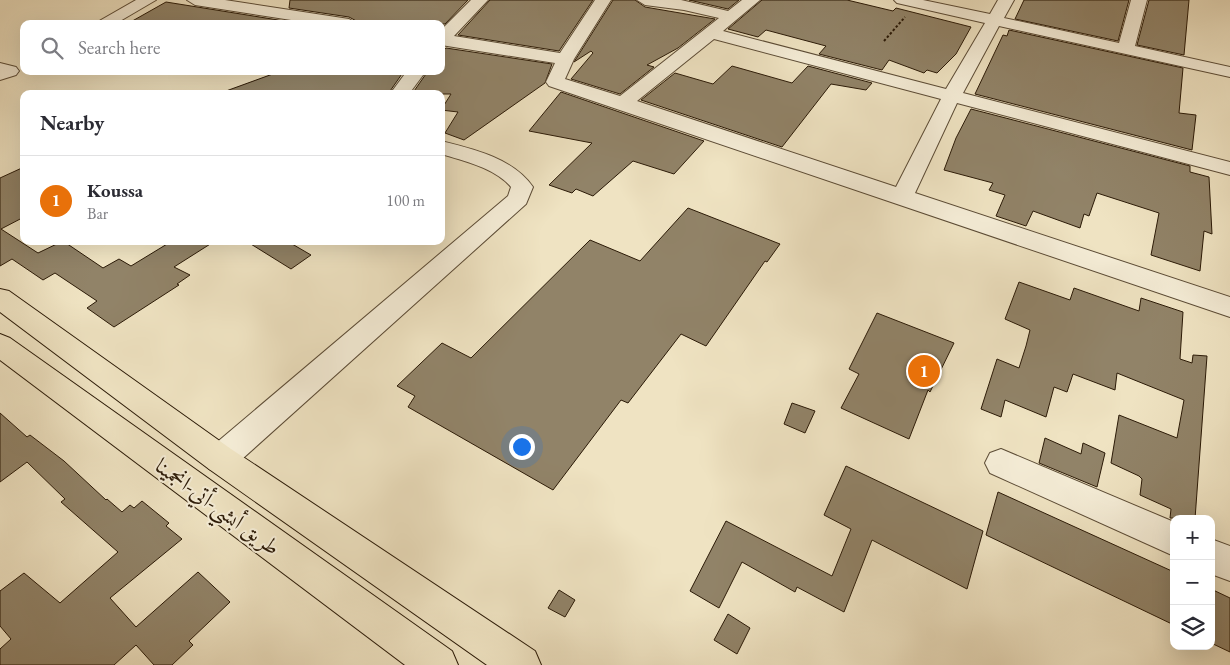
<!DOCTYPE html>
<meta charset="utf-8">
<style>
body{margin:0;font-family:"EB Garamond",Amiri,serif;background:#f2f2f3;color:#2b2b33}
.controls{position:absolute;right:15px;bottom:15px;display:grid;overflow:hidden;border-radius:10px;box-shadow:0 5px 20px #0002}
.controls button{width:45px;height:45px;display:grid;place-items:center;padding:0;border:0;border-bottom:1px solid #e1e1e2;background:#fff;color:#2b2b33;font:25px sans-serif}
.you{position:absolute;left:521px;top:446px;width:18px;height:18px;margin:-12px;border:4px solid #fff;border-radius:50%;background:#1a73e8;box-shadow:0 0 0 8px #1a73e833}
.badge{display:grid;place-items:center;width:32px;height:32px;border-radius:50%;background:#1a73e8;color:#fff;font-size:16px;font-weight:700}
.pin{position:absolute;translate:-50% -50%;border:2px solid #fff;box-shadow:0 1px 5px #0006}
.list{margin:0;padding:0;list-style:none}
h2{display:flex;justify-content:space-between;align-items:center;height:65px;margin:0;padding:0 20px;font-size:21px}
h2 small{font-size:16px;font-weight:400;color:#7c7c81}
.list li{display:grid;grid-template-columns:32px 1fr auto;gap:15px;align-items:center;box-sizing:border-box;height:90px;padding:0 20px;border-top:1px solid #e1e1e2}
.list b{display:block;font-size:19px;white-space:nowrap}
.list p{margin:0;font-size:16px;white-space:nowrap;color:#7c7c81}
.list em{font-size:16px;font-style:normal;color:#7c7c81}
.icon{flex:none;width:28px;height:28px;fill:none;stroke:currentColor;stroke-width:2;stroke-linecap:round;stroke-linejoin:round}
.map{position:relative;flex:none;width:1230px;height:665px;overflow:hidden}
.search{position:absolute;background:#fff;box-shadow:0 5px 20px #0002;left:20px;top:20px;width:425px;height:55px;display:flex;align-items:center;gap:12px;box-sizing:border-box;padding:0 18px;border-radius:10px;color:#7c7c81;font-size:19px}
.panel{position:absolute;background:#fff;box-shadow:0 5px 20px #0002;left:20px;top:90px;width:425px;height:155px;border-radius:10px}
.map>svg:first-child{display:block}
.building{fill:#918368;stroke:#2b1a07}
.lines{fill:none;stroke-linecap:round;stroke-linejoin:round}
.street-casing{stroke:#5c4c36;stroke-width:2}
.highway-casing{stroke:#2b1a07;stroke-width:2}
.path{stroke:#2b1a07;stroke-width:2;stroke-dasharray:2.5 2;stroke-linecap:butt}
.street{fill:#f5edd7;fill-rule:evenodd}
.highway{fill:#efe3c2;fill-rule:evenodd}
.labels{text-anchor:middle;stroke-width:4;stroke-linejoin:round;paint-order:stroke}
.near-street-label{font-size:22px;fill:#2b1a07;stroke:#f5edd7}
</style>
<div class="map">
<svg width="1230" height="665" viewBox="0 0 1230 665">
<rect width="100%" height="100%" fill="#efe3c2"/>
<filter id="stains"><feTurbulence type="fractalNoise" baseFrequency=".004" numOctaves="4"/><feColorMatrix values="0 0 0 0 .2 0 0 0 0 .09 0 0 0 0 .02 0 0 0 .5 -.17"/></filter>
<radialGradient id="worn" r=".72"><stop offset=".6" stop-color="#630" stop-opacity="0"/><stop offset="1" stop-color="#630" stop-opacity=".3"/></radialGradient>
<g class="building">
<path d="M 290,0 L 468,0 L 445,24 L 362,24 L 349,17 L 289,8 Z"/>
<path d="M 490,0 L 593,0 L 559,51 L 458,35 Z"/>
<path d="M 613,0 L 635,0 L 645,7 L 715,19 L 678,48 L 647,65 L 654,67 L 620,94 L 571,79 L 593,53 L 591,51 L 574,62 Z"/>
<path d="M 689,0 L 739,0 L 728,9 Z"/>
<path d="M 762,0 L 847,0 L 893,11 L 896,8 L 971,27 L 956,54 L 937,73 L 927,70 L 924,73 L 889,60 L 882,70 L 819,54 L 826,46 L 766,30 L 758,37 L 728,29 Z"/>
<path d="M 1024,0 L 1129,0 L 1118,41 L 1015,19 Z"/>
<path d="M 1149,0 L 1189,0 L 1184,55 L 1137,45 Z"/>
<path d="M 166,2 L 216,10 L 303,24 L 127,24 Z"/>
<path d="M 1009,30 L 1183,68 L 1179,113 L 1196,115 L 1192,150 L 975,94 L 1003,35 L 1007,36 Z"/>
<path d="M 446,48 L 552,64 L 545,83 L 464,140 L 445,133 L 458,112 L 441,110 L 451,94 L 412,94 L 428,71 L 441,71 L 441,52 Z"/>
<path d="M 732,66 L 792,83 L 808,66 L 872,83 L 866,90 L 831,84 L 782,147 L 641,100 L 675,73 L 713,84 Z"/>
<path d="M 281,71 L 404,71 L 388,94 L 227,94 L 226,91 Z"/>
<path d="M 561,92 L 704,141 L 674,174 L 633,161 L 593,196 L 576,189 L 572,193 L 549,185 L 592,143 L 529,131 Z"/>
<path d="M 971,109 L 1190,166 L 1190,172 L 1209,177 L 1212,234 L 1204,231 L 1200,271 L 1151,255 L 1159,213 L 1097,193 L 1089,216 L 1084,214 L 1080,228 L 1033,211 L 1026,226 L 996,216 L 1005,195 L 989,190 L 993,183 L 944,170 L 956,138 Z"/>
<path d="M 24,167 L 24,217 L 1,229 L 38,253 L 63,241 L 103,268 L 119,259 L 131,266 L 172,241 L 215,241 L 174,267 L 190,275 L 177,284 L 179,285 L 114,327 L 87,308 L 97,301 L 55,273 L 43,280 L 12,259 L 0,266 L 0,178 Z"/>
<path d="M 688,208 L 780,244 L 767,262 L 765,261 L 706,346 L 681,334 L 628,403 L 621,400 L 553,490 L 408,407 L 415,396 L 397,386 L 442,343 L 471,358 L 590,240 L 640,261 Z"/>
<path d="M 246,241 L 287,241 L 311,255 L 291,269 Z"/>
<path d="M 1019,282 L 1070,300 L 1074,288 L 1139,311 L 1141,298 L 1183,312 L 1180,359 L 1192,363 L 1193,355 L 1207,356 L 1195,519 L 1170,518 L 1171,509 L 1140,495 L 1142,479 L 1139,476 L 1111,463 L 1119,415 L 1177,438 L 1184,400 L 1117,373 L 1115,390 L 1073,374 L 1067,392 L 1054,387 L 1046,417 L 1005,400 L 1001,417 L 981,409 L 997,359 L 1019,368 L 1026,346 L 1030,330 L 1005,319 Z"/>
<path d="M 877,313 L 954,343 L 930,392 L 928,390 L 909,439 L 841,408 L 859,374 L 849,369 Z"/>
<path d="M 792,403 L 815,411 L 805,433 L 784,424 Z"/>
<path d="M 0,413 L 27,437 L 30,435 L 64,461 L 106,500 L 107,499 L 122,512 L 130,505 L 134,508 L 142,501 L 169,523 L 166,526 L 182,539 L 110,598 L 136,627 L 198,572 L 230,602 L 189,641 L 193,645 L 172,665 L 154,665 L 136,645 L 114,665 L 0,665 L 0,649 L 11,639 L 0,626 L 0,591 L 24,573 L 60,603 L 118,552 L 61,502 L 65,499 L 27,462 L 0,482 Z"/>
<path d="M 1045,438 L 1081,454 L 1083,443 L 1105,453 L 1097,487 L 1039,463 Z"/>
<path d="M 846,466 L 983,531 L 967,589 L 872,540 L 844,612 L 797,587 L 795,592 L 742,562 L 719,608 L 690,591 L 726,521 L 832,576 L 851,529 L 824,515 Z"/>
<path d="M 998,492 L 1174,572 L 1174,625 L 986,535 Z"/>
<path d="M 1211,589 L 1230,598 L 1230,652 L 1211,643 Z"/>
<path d="M 559,590 L 575,600 L 565,617 L 548,608 Z"/>
<path d="M 728,614 L 750,628 L 737,654 L 714,640 Z"/>
</g>
<g class="lines">
<defs>
<g id="street">
<path d="M 136,0 L 156,0 L 115,24 L 94,24 Z"/>
<path d="M 187,0 L 225,0 L 349,19 L 357,24 L 317,24 L 195,5 Z"/>
<path d="M 471,0 L 488,0 L 454,36 L 560,53 L 595,0 L 611,0 L 574,59 L 565,79 L 620,96 L 719,18 L 684,10 L 645,5 L 637,0 L 681,0 L 728,11 L 742,0 L 760,0 L 723,31 L 946,89 L 985,23 L 897,3 L 894,0 L 923,0 L 990,14 L 998,0 L 1014,0 L 1004,18 L 1119,43 L 1131,0 L 1147,0 L 1135,46 L 1230,67 L 1230,77 L 999,26 L 963,93 L 1230,162 L 1230,175 L 957,103 L 915,193 L 1230,297 L 1230,317 L 549,86 L 546,82 L 555,63 L 441,45 L 441,30 ZM 714,39 L 941,99 L 896,187 L 637,101 Z"/>
<path d="M 0,63 L 16,67 L 19,71 L 16,75 L 0,80 Z"/>
<path d="M 407,71 L 426,71 L 409,94 L 390,94 Z"/>
<path d="M 441,141 C 473,149 513,158 533,187 L 526,204 L 231,469 L 220,473 L 209,469 L 204,459 L 209,449 L 508,196 L 511,187 C 495,168 464,161 441,154 Z"/>
<path d="M 1001,449 L 1174,522 L 1174,556 L 990,473 L 985,463 L 990,453 Z"/>
<path d="M 1211,539 L 1230,546 L 1230,581 L 1211,574 Z"/>
</g>
<g id="highway">
<path d="M 0,289 L 9,291 L 231,449 L 535,651 L 541,665 L 487,665 L 209,469 L 0,312 Z"/>
<path d="M 0,334 L 10,338 L 452,651 L 458,665 L 405,665 L 0,360 Z"/>
</g>
</defs>
<use href="#street" class="street-casing"/>
<use href="#highway" class="highway-casing"/>
<path class="path" d="M 884,41 L 905,17"/>
<use href="#street" class="street"/>
<use href="#highway" class="highway"/>
</g>
<g class="labels">
<g class="near-street-label">
<text transform="translate(218 506) rotate(36)" y="8">طريق أبشي-أتي-انجمينا</text>
</g>
</g>
<rect width="100%" height="100%" filter="url(#stains)"/>
<rect width="100%" height="100%" fill="url(#worn)"/>
</svg>
<div class="controls">
<button>+</button>
<button>−</button>
<button><svg class="icon" aria-label="layers" viewBox="0 0 24 24"><path d="M12 4l9 5-9 5-9-5zM3 14l9 5 9-5"/></svg></button>
</div>
<div class="you"></div>
<div class="pin badge" style="left:924px;top:371px;background:#e8710a">1</div>
<div class="search"><svg class="icon" aria-label="search" viewBox="0 0 24 24"><circle cx="10" cy="10" r="6"/><path d="M15 15l6 6"/></svg>Search here</div>
<section class="panel">
<h2>Nearby<small></small></h2>
<ul class="list">
<li><span class="badge" style="background:#e8710a">1</span><div><b>Koussa</b><p>Bar</p></div><em>100 m</em></li>
</ul>
</section>
</div>
